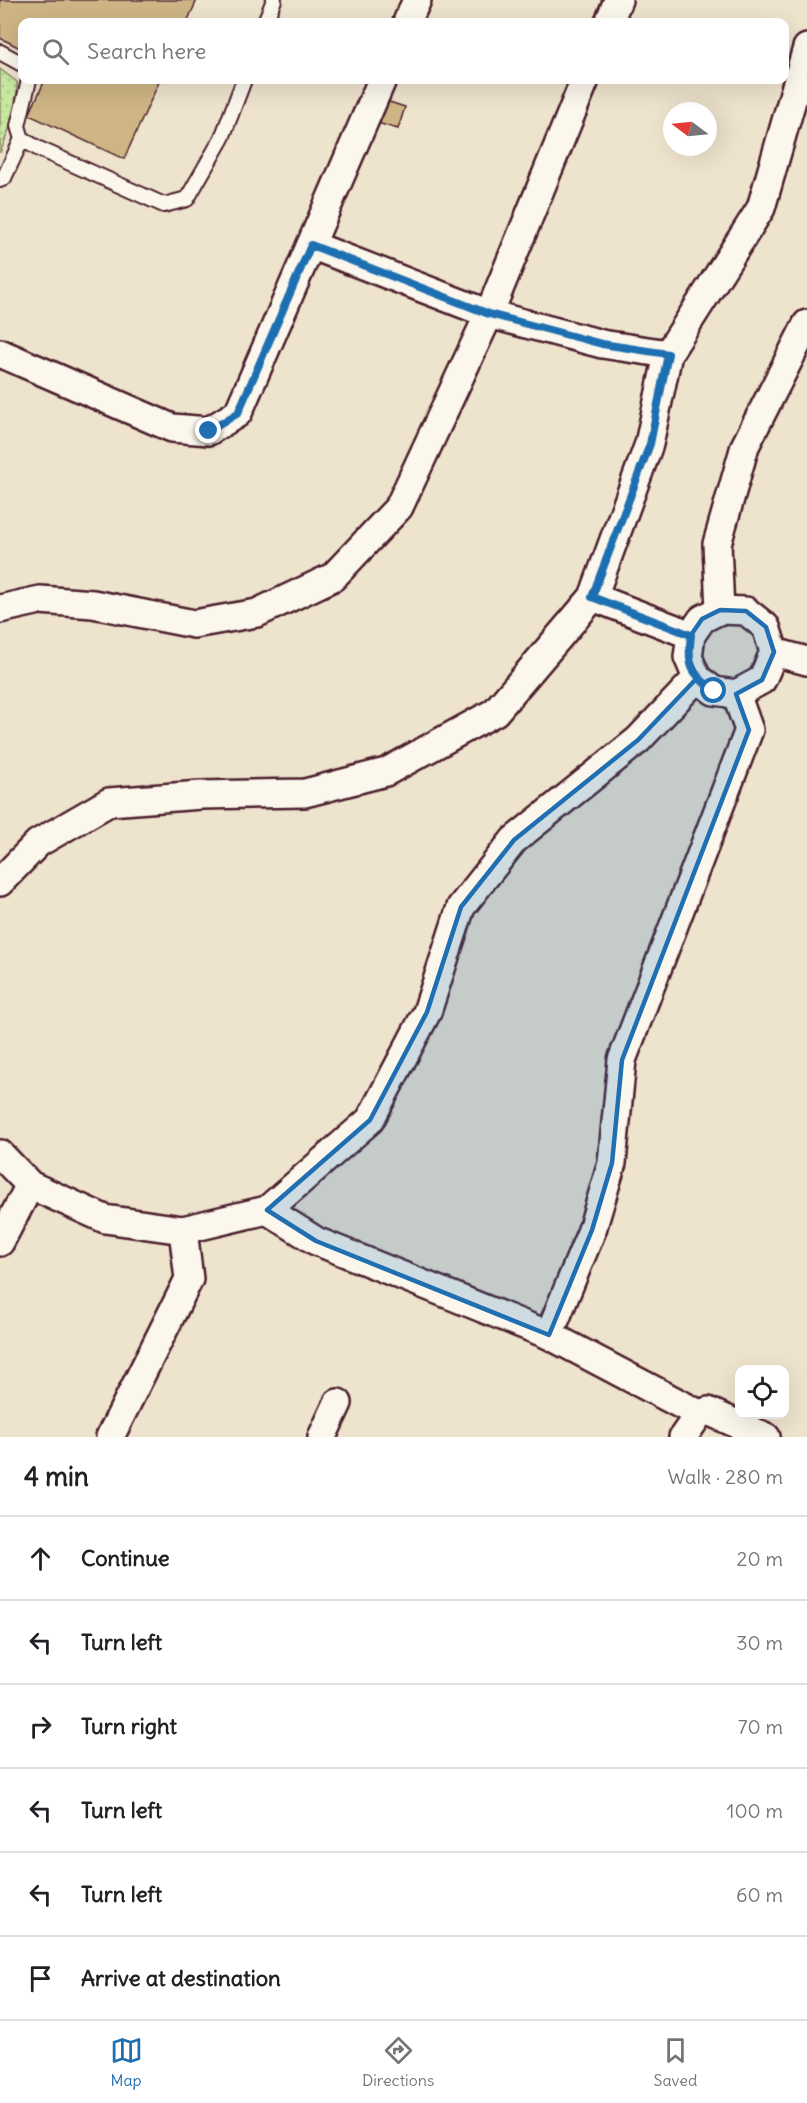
<!DOCTYPE html>
<meta charset="utf-8">
<style>
body{margin:0;font-family:Delius,sans-serif;background:#f6f6f6;color:#202124}
.controls{position:absolute;right:18px;bottom:18px;display:grid;overflow:hidden;border-radius:12px;box-shadow:0 6px 24px #0002}
.controls button{width:54px;height:54px;display:grid;place-items:center;padding:0;border:0;border-bottom:2px solid #e0e0e0;background:#fff;color:#202124;font:30px sans-serif}
.compass{position:absolute;left:663px;top:102px;width:54px;height:54px;border-radius:50%;background:#fff;box-shadow:0 6px 24px #0002;rotate:286deg}
.stop{position:absolute;width:18px;height:18px;margin:-14px;border:4px solid #1f6fb2;border-radius:50%;background:#fff}
.stop.end{background:#1f6fb2;border-color:#fff;box-shadow:0 2px 6px #0008}
.list{margin:0;padding:0;list-style:none}
h2{display:flex;justify-content:space-between;align-items:center;height:78px;margin:0;padding:0 24px;font-size:26px}
h2 small{font-size:20px;font-weight:400;color:#757577}
.list li{display:grid;grid-template-columns:39px 1fr auto;gap:18px;align-items:center;box-sizing:border-box;height:84px;padding:0 24px;border-top:2px solid #e0e0e0}
.list b{display:block;font-size:22px;white-space:nowrap}
.list em{font-size:20px;font-style:normal;color:#757577}
.icon{flex:none;width:33px;height:33px;fill:none;stroke:currentColor;stroke-width:2;stroke-linecap:round;stroke-linejoin:round}
.map{position:relative;flex:none;width:807px;height:1437px;overflow:hidden}
.search{position:absolute;background:#fff;box-shadow:0 6px 24px #0002;left:18px;right:18px;top:18px;height:66px;display:flex;align-items:center;gap:15px;box-sizing:border-box;padding:0 21px;border-radius:12px;color:#757577;font-size:22px}
.sheet{height:582px;background:#fff}
nav{display:flex;justify-content:space-around;align-items:center;box-sizing:border-box;height:84px;border-top:2px solid #e0e0e0;background:#fff;font-size:16px;color:#757577}
nav a{display:grid;justify-items:center;gap:3px}
nav .on{color:#1f6fb2}
.map>svg:first-child{display:block}
.grass{fill:url(#grass-dots);stroke:#898365;stroke-width:1.5}
.building{fill:#ceb585;stroke:#4a1f2b;stroke-width:1.5}
.lines{fill:none;stroke-linecap:round;stroke-linejoin:round}
.service-casing{stroke:#4a1f2b;stroke-width:18}
.minor-casing{stroke:#4a1f2b;stroke-width:32}
.service{stroke:#fbf7ec;stroke-width:14}
.minor{stroke:#fbf7ec;stroke-width:27}
.route{stroke:#1f6fb2;stroke-width:8}
.marked{fill:#1f6fb2;fill-opacity:0.2;stroke:#1f6fb2;stroke-width:4.5;stroke-linejoin:round}
</style>
<div class="map">
<svg width="807" height="1437" viewBox="0 0 807 1437">
<defs>
<pattern id="grass-dots" width="8" height="8" patternUnits="userSpaceOnUse" patternTransform="scale(1.5)"><rect width="8" height="8" fill="#c8e79f"/><path d="M2 2h.1M6 6h.1" fill="none" stroke="#adc689" stroke-width="1.8" stroke-linecap="round"/></pattern>
</defs>
<rect width="100%" height="100%" fill="#eee3cd"/>
<filter id="ink" filterUnits="userSpaceOnUse"><feTurbulence type="fractalNoise" baseFrequency=".0167" numOctaves="2"/><feDisplacementMap in="SourceGraphic" scale="12" xChannelSelector="R" yChannelSelector="G"/><feConvolveMatrix kernelMatrix="1 2 1 2 8 2 1 2 1" color-interpolation-filters="sRGB"/></filter>
<g filter="url(#ink)">
<path class="grass" d="M 0,69 L 17,82 L 16,111 L 0,153 Z"/>
<g class="building">
<path d="M 0,0 L 197,0 L 187,22 L 22,22 L 22,49 L 0,38 Z"/>
<path d="M 45,80 L 160,80 L 124,159 L 29,115 Z"/>
<path d="M 380,99 L 405,107 L 398,129 L 374,122 Z"/>
</g>
<g class="lines">
<defs>
<g id="service">
<path d="M 265,22 L 274,0"/>
<path d="M 0,52 L 22,64"/>
<path d="M 29,80 L 18,126 L 22,139 L 39,149 L 164,205 L 187,199 L 222,138 L 244,80"/>
<path d="M 0,180 L 4,178 L 22,139"/>
</g>
<g id="minor">
<path d="M 407,22 L 417,0"/>
<path d="M 609,22 L 618,0"/>
<path d="M 311,245 L 489,314 L 602,344 L 668,354"/>
<path d="M 0,353 L 172,428 L 209,431 L 238,413 L 382,80"/>
<path d="M 593,597 L 691,635"/>
<path d="M 0,609 L 40,600 L 93,604 L 194,624 L 257,613 L 333,577 L 399,507 L 489,314 L 585,80"/>
<path d="M 720,610 L 717,544 L 745,446 L 807,324"/>
<path d="M 720,610 L 746,611 L 766,627 L 774,652 L 762,680 L 736,694 L 714,691 L 697,678 L 688,657 L 691,635 L 702,619 Z"/>
<path d="M 774,652 L 807,661"/>
<path d="M 0,882 L 38,843 L 109,802 L 201,795 L 305,793 L 386,772 L 495,712 L 593,597 L 649,444 L 668,354 L 761,208 L 807,48"/>
<path d="M 0,1154 L 30,1185 L 105,1219 L 183,1230 L 267,1210 L 370,1120 L 427,1012 L 461,907 L 514,840 L 638,740 L 697,678"/>
<path d="M 267,1210 L 316,1241 L 549,1335 L 699,1414"/>
<path d="M 0,1242 L 30,1185"/>
<path d="M 549,1335 L 592,1230 L 612,1163 L 622,1060 L 749,730 L 736,694"/>
<path d="M 110,1437 L 189,1279 L 183,1230"/>
<path d="M 322,1437 L 338,1403"/>
<path d="M 683,1437 L 699,1414 L 708,1411 L 766,1437"/>
</g>
</defs>
<use href="#service" class="service-casing"/>
<use href="#minor" class="minor-casing"/>
<use href="#service" class="service"/>
<use href="#minor" class="minor"/>
</g>
</g>
<g class="lines" filter="url(#ink)">
<path class="route" d="M 209,431 L 238,413 L 311,245 L 489,314 L 602,344 L 668,354 L 650,444 L 592,597 L 691,635 C 687,665 690,672 714,691"/>
</g>
<path class="marked" d="M 720,610 L 746,611 L 766,627 L 774,652 L 762,680 L 736,694 L 749,730 L 622,1060 L 612,1163 L 592,1230 L 549,1335 L 316,1241 L 267,1210 L 370,1120 L 427,1012 L 461,907 L 514,840 L 638,740 L 697,678 L 688,657 L 691,635 L 702,619 Z"/>
</svg>
<div class="controls">
<button><svg class="icon" aria-label="locate" viewBox="0 0 24 24"><circle cx="12" cy="12" r="6"/><path d="M12 2v4M12 18v4M2 12h4M18 12h4"/></svg></button>
</div>
<svg class="compass" viewBox="-18 -18 36 36"><path d="M0-13l5 13h-10z" fill="#e53935"/><path d="M0 13l5-13h-10z" fill="#757577"/></svg>
<div class="stop" style="left:714px;top:691px"></div>
<div class="stop end" style="left:209px;top:431px"></div>
<div class="search"><svg class="icon" aria-label="search" viewBox="0 0 24 24"><circle cx="10" cy="10" r="6"/><path d="M15 15l6 6"/></svg>Search here</div>
</div>
<section class="sheet">
<h2>4 min<small>Walk · 280 m</small></h2>
<ul class="list">
<li><svg class="icon" aria-label="ahead" viewBox="0 0 24 24"><path d="M12 20V5M6 11l6-6 6 6"/></svg><div><b>Continue</b></div><em>20 m</em></li>
<li><svg class="icon" aria-label="left" viewBox="0 0 24 24"><path d="M17 20v-9H6M10 6l-5 5 5 5"/></svg><div><b>Turn left</b></div><em>30 m</em></li>
<li><svg class="icon" aria-label="right" viewBox="0 0 24 24"><path d="M7 20v-9h11M14 6l5 5-5 5"/></svg><div><b>Turn right</b></div><em>70 m</em></li>
<li><svg class="icon" aria-label="left" viewBox="0 0 24 24"><path d="M17 20v-9H6M10 6l-5 5 5 5"/></svg><div><b>Turn left</b></div><em>100 m</em></li>
<li><svg class="icon" aria-label="left" viewBox="0 0 24 24"><path d="M17 20v-9H6M10 6l-5 5 5 5"/></svg><div><b>Turn left</b></div><em>60 m</em></li>
<li><svg class="icon" aria-label="arrive" viewBox="0 0 24 24"><path d="M6 21V4h12l-3 4 3 4H6"/></svg><div><b>Arrive at destination</b></div></li>
</ul>
</section>
<nav>
<a class="on"><svg class="icon" aria-label="map" viewBox="0 0 24 24"><path d="M3 6l6-2 6 2 6-2v14l-6 2-6-2-6 2zM9 4v14M15 6v14"/></svg>Map</a>
<a><svg class="icon" aria-label="directions" viewBox="0 0 24 24"><path d="M12 3l9 9-9 9-9-9zM9 14v-3h6M13 9l2 2-2 2"/></svg>Directions</a>
<a><svg class="icon" aria-label="saved" viewBox="0 0 24 24"><path d="M7 4h10v16l-5-4-5 4z"/></svg>Saved</a>
</nav>
